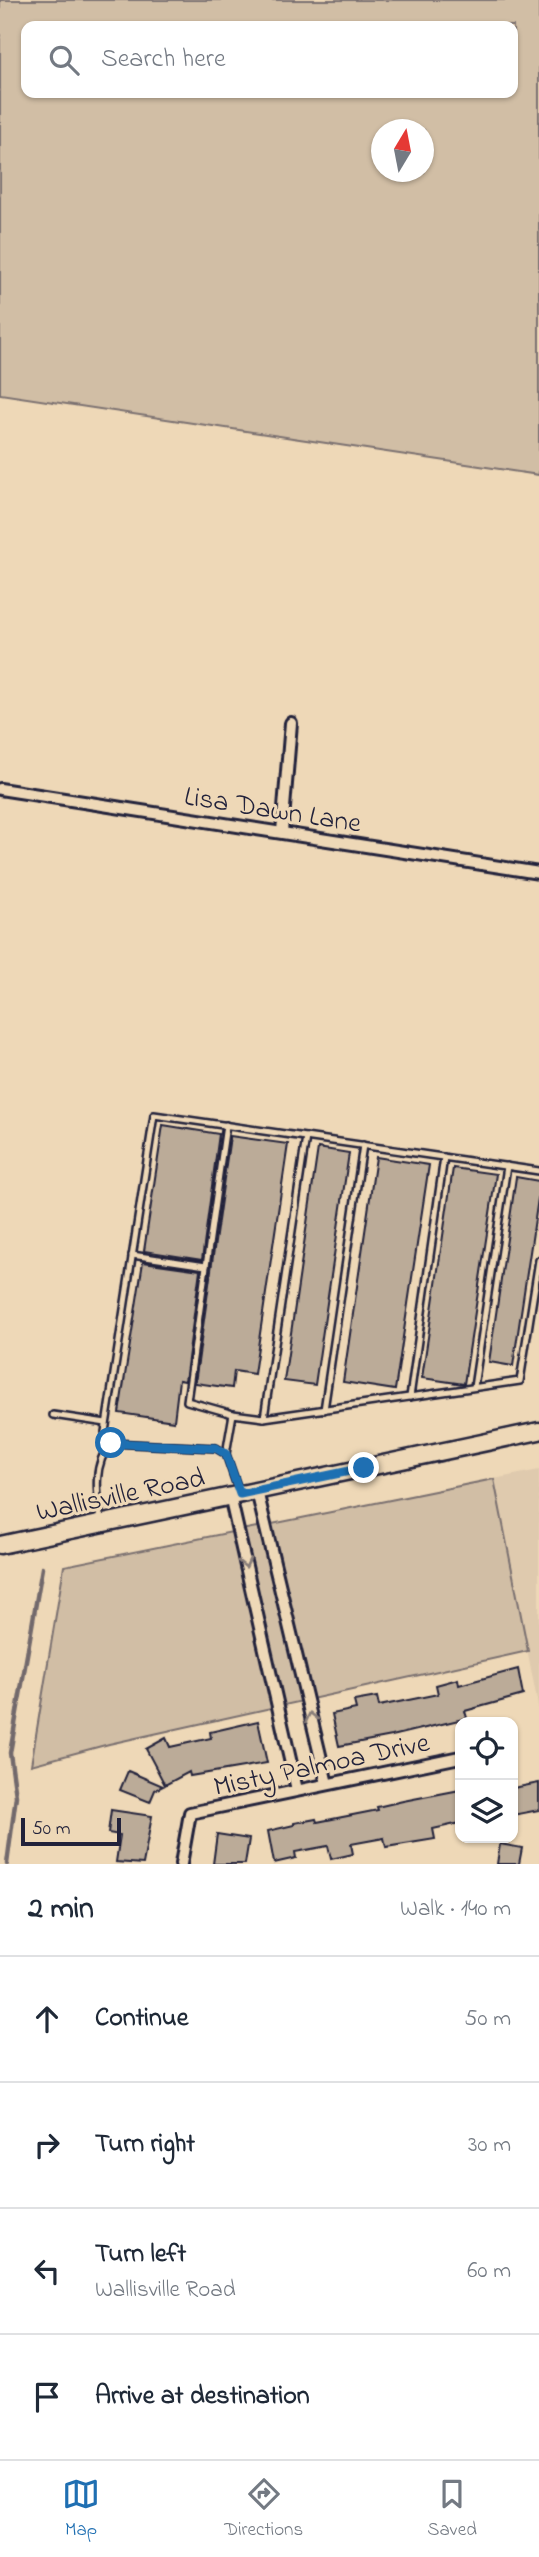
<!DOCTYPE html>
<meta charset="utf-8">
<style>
body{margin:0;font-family:"Indie Flower",sans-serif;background:#f6f6f7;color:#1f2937}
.controls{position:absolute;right:21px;bottom:21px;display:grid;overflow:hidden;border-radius:14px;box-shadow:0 2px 5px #0004}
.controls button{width:63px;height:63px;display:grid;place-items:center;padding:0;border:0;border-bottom:2px solid #e0e1e3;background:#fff;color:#1f2937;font:35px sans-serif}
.compass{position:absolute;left:371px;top:119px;width:63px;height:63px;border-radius:50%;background:#fff;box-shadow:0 2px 5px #0004;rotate:10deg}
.scale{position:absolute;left:21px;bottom:18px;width:100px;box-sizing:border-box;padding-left:7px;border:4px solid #22223b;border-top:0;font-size:19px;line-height:24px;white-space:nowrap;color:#22223b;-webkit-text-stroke:5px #eed8b7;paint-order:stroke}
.stop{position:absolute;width:21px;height:21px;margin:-16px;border:5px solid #1f6fb2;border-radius:50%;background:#fff}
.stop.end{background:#1f6fb2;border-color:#fff;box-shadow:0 2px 7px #0008}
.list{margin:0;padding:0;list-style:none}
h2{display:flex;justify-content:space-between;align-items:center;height:91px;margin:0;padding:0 28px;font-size:30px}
h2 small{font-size:23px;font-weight:400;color:#747a83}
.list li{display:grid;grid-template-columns:46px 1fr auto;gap:21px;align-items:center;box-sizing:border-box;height:126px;padding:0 28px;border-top:2px solid #e0e1e3}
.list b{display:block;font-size:26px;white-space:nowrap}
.list p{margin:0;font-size:23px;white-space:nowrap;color:#747a83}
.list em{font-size:23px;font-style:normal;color:#747a83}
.icon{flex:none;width:38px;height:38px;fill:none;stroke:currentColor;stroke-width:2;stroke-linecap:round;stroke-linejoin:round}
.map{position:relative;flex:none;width:539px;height:1864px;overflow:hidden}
.search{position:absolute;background:#fff;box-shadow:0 2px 5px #0004;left:21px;right:21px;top:21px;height:77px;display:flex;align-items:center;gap:18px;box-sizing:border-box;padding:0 24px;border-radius:14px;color:#747a83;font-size:26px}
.sheet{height:595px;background:#fff}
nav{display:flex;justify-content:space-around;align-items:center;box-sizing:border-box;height:98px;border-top:2px solid #e0e1e3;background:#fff;font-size:19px;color:#747a83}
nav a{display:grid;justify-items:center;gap:4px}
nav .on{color:#1f6fb2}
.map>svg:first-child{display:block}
.built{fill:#dfcaae}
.green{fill:#d1bea5;stroke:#7a7070;stroke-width:2;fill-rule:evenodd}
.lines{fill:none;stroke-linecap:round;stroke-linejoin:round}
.stream{stroke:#72696c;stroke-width:4.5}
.building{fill:#bbab98;stroke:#22223b;stroke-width:2}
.lane-casing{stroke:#22223b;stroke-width:10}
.street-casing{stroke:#22223b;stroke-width:16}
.secondary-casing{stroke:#22223b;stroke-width:21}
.lane{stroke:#eed8b7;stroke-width:5}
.street{stroke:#eed8b7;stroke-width:10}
.secondary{stroke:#eed8b7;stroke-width:16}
.oneway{stroke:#887d79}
.route{stroke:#1f6fb2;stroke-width:9}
.labels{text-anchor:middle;stroke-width:6;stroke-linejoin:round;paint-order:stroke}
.street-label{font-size:28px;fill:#22223b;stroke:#eed8b7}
</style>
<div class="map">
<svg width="539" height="1864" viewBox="0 0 539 1864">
<rect width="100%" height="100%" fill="#eed8b7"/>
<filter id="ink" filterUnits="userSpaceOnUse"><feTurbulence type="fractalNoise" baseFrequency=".0143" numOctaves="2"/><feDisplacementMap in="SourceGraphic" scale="14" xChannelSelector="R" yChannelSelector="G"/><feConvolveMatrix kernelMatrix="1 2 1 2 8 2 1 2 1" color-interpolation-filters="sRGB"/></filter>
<g filter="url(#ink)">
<path class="built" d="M 539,1470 L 539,1710 L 494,1479 Z"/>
<g class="green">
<path d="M 0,0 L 539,0 L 539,475 L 0,394 ZM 26,26 L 513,26 L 513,93 L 26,93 ZM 382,130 L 424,130 L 424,172 L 382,172 Z"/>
<path d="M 494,1479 L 528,1651 L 109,1744 L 31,1765 L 64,1566 Z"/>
</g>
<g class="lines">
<path class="stream" d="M 7,1864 L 16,1796 L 10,1753 L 42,1568"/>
</g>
<g class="building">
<path d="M 163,1125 L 219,1134 L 202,1260 L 144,1251 Z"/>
<path d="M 230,1136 L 288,1144 L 254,1374 L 234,1371 L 232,1388 L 195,1383 Z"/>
<path d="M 318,1148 L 349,1153 L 315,1385 L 284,1381 Z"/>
<path d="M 376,1157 L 429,1165 L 395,1390 L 343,1382 Z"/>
<path d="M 453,1168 L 496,1174 L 464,1384 L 422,1378 Z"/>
<path d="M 516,1177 L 539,1181 L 539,1192 L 513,1366 L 489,1362 Z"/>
<path d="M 143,1262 L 200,1270 L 185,1381 L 179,1380 L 174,1421 L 119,1413 Z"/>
<path d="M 518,1669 L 523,1695 L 465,1711 L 467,1718 L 392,1736 L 339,1746 L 332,1714 L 356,1709 L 354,1701 L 377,1697 L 379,1706 L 438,1694 L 436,1685 L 458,1679 L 459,1685 Z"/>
<path d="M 258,1721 L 267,1763 L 190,1776 L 189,1772 L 165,1785 L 146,1749 L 166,1738 L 170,1747 L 211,1738 L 210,1732 Z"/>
<path d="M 128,1771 L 163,1786 L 155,1790 L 150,1802 L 120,1790 Z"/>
<path d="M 539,1783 L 539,1810 L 513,1815 L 513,1788 Z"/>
<path d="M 460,1790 L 460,1823 L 433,1829 L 435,1839 L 386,1847 L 384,1838 L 351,1844 L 353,1854 L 331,1859 L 328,1846 L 295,1852 L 296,1858 L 274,1863 L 268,1831 L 294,1825 L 294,1823 L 316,1819 L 317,1822 L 378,1810 L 377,1807 L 403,1801 Z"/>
<path d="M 111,1810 L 152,1816 L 143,1864 L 116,1862 L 120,1835 L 108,1833 Z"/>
<path d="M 217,1834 L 249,1839 L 245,1864 L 213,1864 Z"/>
<path d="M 500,1844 L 522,1848 L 519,1864 L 497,1864 Z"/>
</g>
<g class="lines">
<defs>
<g id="lane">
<path d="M 226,1125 L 187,1401 L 233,1414"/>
<path d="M 132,1255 L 206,1266"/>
<path d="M 474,1387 L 507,1166"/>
<path d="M 410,1397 L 444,1157"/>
<path d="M 324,1410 L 363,1145"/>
<path d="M 53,1415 L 106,1423"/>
<path d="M 264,1418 L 306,1137"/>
<path d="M 111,1443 L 105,1432 L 154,1115 L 539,1171"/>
<path d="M 226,1454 L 233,1414 L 264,1418 L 520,1381 L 539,1260"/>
<path d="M 101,1521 C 97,1494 92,1465 111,1443 L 216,1448 L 226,1454 L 239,1492"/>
</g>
<g id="street">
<path d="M 0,789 L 539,873"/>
<path d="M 282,832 L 291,723"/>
<path d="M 257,1491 L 327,1784"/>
<path d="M 230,1496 L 297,1790"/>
<path d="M 181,1864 L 190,1813 L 460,1757"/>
</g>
<path id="secondary" d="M 0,1545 L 539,1431"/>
</defs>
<use href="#lane" class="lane-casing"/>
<use href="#street" class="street-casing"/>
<use href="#secondary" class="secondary-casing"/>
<use href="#lane" class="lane"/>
<use href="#street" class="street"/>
<use href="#secondary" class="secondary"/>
</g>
<defs><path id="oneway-chevron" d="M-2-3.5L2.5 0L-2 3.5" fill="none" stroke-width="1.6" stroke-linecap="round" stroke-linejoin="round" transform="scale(1.75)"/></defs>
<g class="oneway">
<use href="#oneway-chevron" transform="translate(245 1563) rotate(77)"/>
<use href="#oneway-chevron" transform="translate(311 1717) rotate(-103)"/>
</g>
</g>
<g class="lines" filter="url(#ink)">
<path class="route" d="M 111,1443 L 216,1448 L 226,1454 L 240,1494 L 364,1468"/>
</g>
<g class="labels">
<g class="street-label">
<text transform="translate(273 808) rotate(9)" y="10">Lisa Dawn Lane</text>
<text transform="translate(120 1493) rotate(-12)" y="10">Wallisville Road</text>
<text transform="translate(321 1763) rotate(-12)" y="10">Misty Palmoa Drive</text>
</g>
</g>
</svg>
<div class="controls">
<button><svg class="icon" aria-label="locate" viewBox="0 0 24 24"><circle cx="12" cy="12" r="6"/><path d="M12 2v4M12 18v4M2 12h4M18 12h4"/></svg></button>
<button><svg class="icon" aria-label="layers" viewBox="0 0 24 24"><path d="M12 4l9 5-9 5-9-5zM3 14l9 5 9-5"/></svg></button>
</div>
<svg class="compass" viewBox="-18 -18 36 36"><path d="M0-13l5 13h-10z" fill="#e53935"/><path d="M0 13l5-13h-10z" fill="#747a83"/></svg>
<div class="scale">50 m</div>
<div class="stop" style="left:111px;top:1443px"></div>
<div class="stop end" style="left:364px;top:1468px"></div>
<div class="search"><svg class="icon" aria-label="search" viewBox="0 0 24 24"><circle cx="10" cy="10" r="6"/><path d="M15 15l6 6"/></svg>Search here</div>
</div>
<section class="sheet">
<h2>2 min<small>Walk · 140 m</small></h2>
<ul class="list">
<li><svg class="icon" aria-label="ahead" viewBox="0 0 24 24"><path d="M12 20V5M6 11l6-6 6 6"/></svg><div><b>Continue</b></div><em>50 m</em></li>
<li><svg class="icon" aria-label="right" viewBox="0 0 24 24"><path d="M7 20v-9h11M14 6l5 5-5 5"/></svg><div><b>Turn right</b></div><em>30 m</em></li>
<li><svg class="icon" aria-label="left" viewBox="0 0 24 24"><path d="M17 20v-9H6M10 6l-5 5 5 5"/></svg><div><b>Turn left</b><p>Wallisville Road</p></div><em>60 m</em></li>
<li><svg class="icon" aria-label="arrive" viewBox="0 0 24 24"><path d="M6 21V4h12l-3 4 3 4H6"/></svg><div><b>Arrive at destination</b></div></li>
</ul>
</section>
<nav>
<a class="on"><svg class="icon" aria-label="map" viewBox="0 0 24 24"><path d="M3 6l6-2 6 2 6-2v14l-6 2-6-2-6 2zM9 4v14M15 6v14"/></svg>Map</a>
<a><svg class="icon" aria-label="directions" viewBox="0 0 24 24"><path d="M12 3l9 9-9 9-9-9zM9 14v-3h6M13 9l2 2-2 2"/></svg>Directions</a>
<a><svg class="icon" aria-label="saved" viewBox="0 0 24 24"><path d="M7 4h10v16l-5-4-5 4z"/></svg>Saved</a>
</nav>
